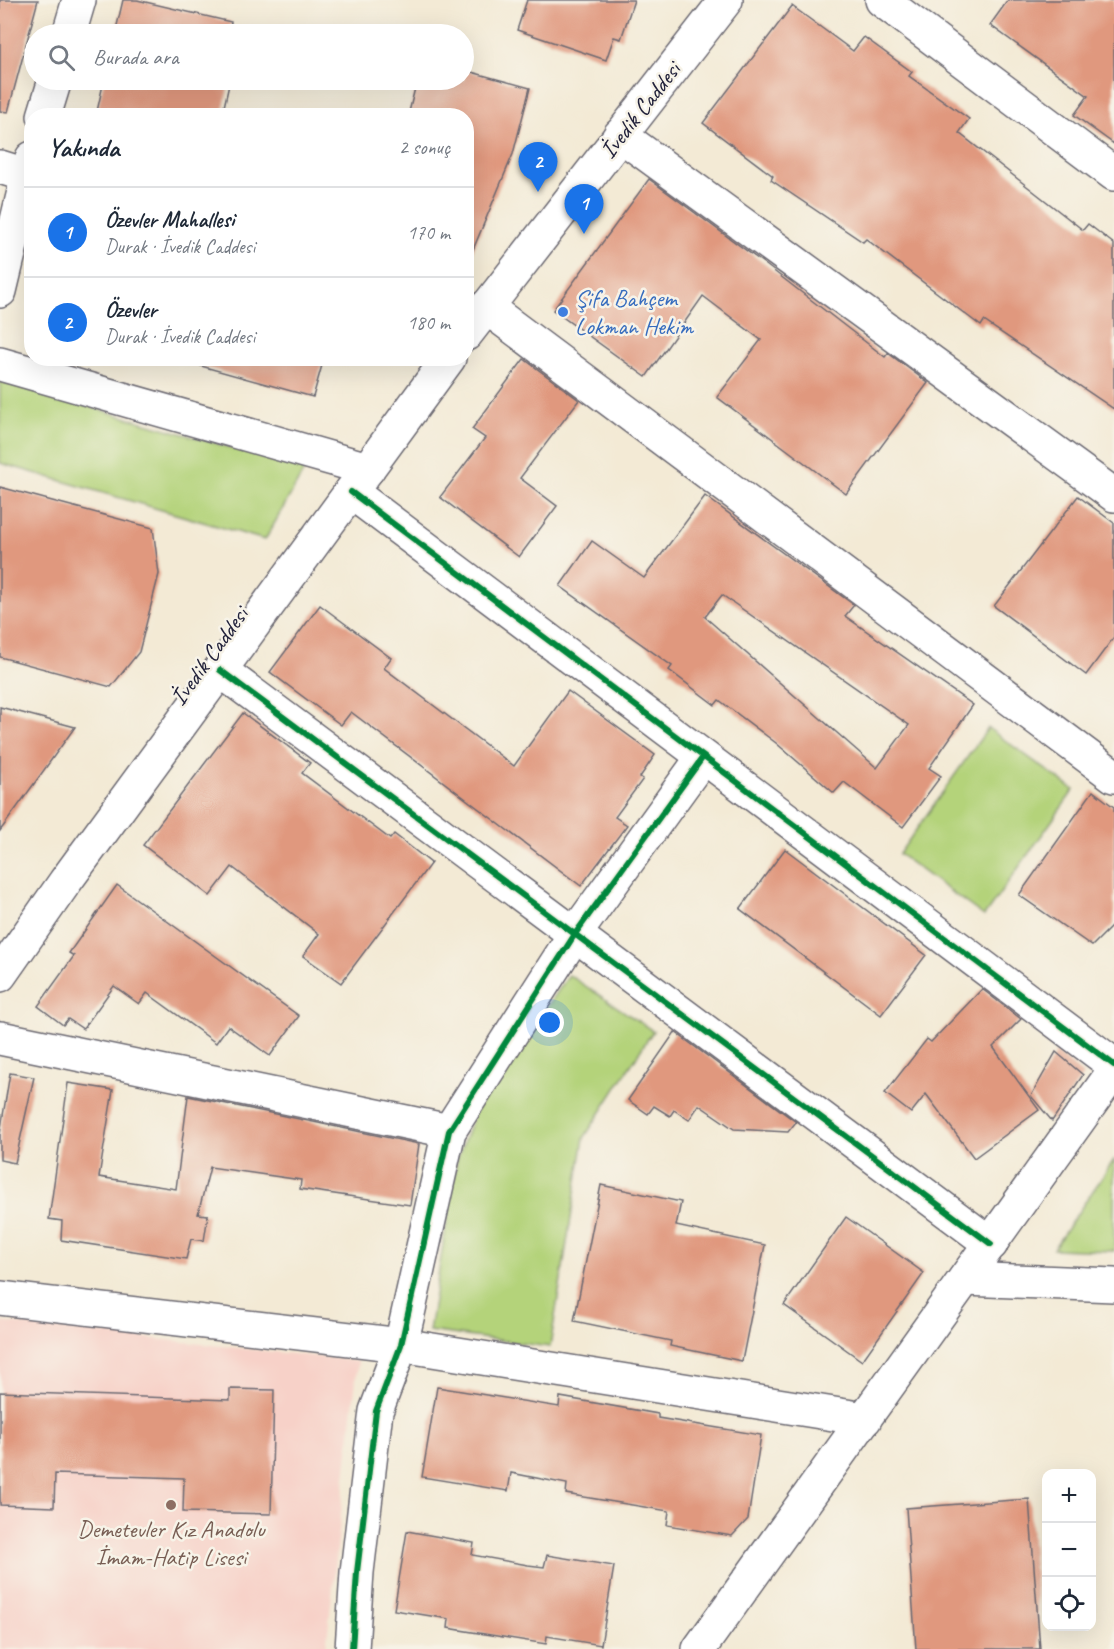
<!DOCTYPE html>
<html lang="tr">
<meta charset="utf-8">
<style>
body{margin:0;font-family:Caveat,sans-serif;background:#f6f6f7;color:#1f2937}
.controls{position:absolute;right:18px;bottom:18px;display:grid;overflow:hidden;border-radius:12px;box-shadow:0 6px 24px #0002}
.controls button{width:54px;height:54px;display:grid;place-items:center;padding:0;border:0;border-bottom:2px solid #e0e1e3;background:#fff;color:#1f2937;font:30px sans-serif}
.you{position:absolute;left:550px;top:1023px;width:21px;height:21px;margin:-15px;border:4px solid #fff;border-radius:50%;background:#1a73e8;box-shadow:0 0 0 9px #1a73e833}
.badge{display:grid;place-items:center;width:39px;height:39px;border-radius:50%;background:#1a73e8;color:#fff;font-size:20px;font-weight:700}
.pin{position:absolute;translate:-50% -50px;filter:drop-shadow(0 2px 3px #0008)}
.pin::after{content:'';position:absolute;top:32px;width:21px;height:18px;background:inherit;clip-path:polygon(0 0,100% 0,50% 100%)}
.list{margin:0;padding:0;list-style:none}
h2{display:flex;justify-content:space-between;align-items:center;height:78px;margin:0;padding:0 24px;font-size:26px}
h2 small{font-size:20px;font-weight:400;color:#747a83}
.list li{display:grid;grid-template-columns:39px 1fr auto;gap:18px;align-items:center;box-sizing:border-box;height:90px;padding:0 24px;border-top:2px solid #e0e1e3}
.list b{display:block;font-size:22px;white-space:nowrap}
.list p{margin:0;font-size:20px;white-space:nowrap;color:#747a83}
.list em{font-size:20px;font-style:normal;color:#747a83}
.icon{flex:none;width:33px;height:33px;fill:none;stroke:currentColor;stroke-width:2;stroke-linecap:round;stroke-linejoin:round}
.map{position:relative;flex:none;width:1114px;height:1649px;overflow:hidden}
.search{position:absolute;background:#fff;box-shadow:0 6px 24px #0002;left:24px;top:24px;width:450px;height:66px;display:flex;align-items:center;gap:15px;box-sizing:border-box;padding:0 21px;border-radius:33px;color:#747a83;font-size:22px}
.panel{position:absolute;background:#fff;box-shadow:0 6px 24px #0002;left:24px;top:108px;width:450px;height:258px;border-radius:24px}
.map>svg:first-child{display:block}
.built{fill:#f7d1c8}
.green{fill:#b4d37a;stroke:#6b7a5a;stroke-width:1.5}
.building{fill:#e0987e;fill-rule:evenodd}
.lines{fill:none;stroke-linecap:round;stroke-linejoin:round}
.minor-casing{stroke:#6b6871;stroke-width:36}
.major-casing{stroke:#6b6871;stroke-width:36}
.minor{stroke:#fff;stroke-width:33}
.major{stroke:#fff;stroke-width:33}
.cycleway-casing{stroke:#f7f3e8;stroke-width:10}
.cycleway{stroke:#00873e;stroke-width:6}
.shop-dot{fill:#3f7fe0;stroke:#f7f3e8;stroke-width:2}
.education-dot{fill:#8d6e63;stroke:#f7f3e8;stroke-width:2}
.labels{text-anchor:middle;stroke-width:5;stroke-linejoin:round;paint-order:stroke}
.street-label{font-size:24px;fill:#22223b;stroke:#f7f3e8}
.shop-label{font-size:24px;fill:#366cbe;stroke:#f7f3e8;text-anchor:start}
.education-label{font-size:24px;fill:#785e54;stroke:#f7f3e8}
</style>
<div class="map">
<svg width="1114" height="1649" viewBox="0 0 1114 1649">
<rect width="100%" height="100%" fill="#f7f3e8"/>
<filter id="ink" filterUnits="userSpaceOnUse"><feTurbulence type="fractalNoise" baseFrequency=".0167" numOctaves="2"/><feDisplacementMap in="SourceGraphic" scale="12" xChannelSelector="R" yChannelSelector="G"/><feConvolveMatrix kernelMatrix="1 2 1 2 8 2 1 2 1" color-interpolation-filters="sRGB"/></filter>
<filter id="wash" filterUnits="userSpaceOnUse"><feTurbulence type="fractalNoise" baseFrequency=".008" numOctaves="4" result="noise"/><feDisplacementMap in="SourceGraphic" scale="24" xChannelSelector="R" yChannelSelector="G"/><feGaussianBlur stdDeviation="1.35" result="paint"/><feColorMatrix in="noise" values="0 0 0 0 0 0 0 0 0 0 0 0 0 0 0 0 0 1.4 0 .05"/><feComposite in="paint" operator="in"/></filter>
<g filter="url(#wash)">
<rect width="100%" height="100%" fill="#f3ead5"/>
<path class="built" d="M 0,1322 L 358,1361 L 326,1649 L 0,1649 Z"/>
<g class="green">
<path d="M 0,381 L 305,469 L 265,540 L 0,463 Z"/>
<path d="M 988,728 L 1074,790 L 984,916 L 899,854 Z"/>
<path d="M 569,975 L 653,1031 L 584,1138 L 550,1347 L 429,1331 L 457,1160 L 476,1109 Z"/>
<path d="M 1114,1160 L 1114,1251 L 1053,1249 Z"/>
</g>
<g id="blocks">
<g class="building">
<path d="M 0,0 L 38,0 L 8,112 L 0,111 Z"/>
<path d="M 123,0 L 137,0 L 231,22 L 229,34 L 115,34 Z"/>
<path d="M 527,0 L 634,0 L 621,39 L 614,37 L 606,60 L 517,30 Z"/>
<path d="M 1008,0 L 1114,0 L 1114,144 L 1074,115 L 1088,96 L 990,25 Z"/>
<path d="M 792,6 L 853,51 L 864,37 L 912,72 L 909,76 L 969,119 L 959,133 L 1083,230 L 1088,224 L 1114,244 L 1114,409 L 984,321 L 981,326 L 866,239 L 863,242 L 771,180 L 773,176 L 703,123 Z"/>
<path d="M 464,70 L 530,88 L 513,154 L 467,264 L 466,116 L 408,116 L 417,80 L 464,80 Z"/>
<path d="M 104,80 L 230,80 L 222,116 L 96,116 Z"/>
<path d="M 649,179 L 766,265 L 885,357 L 888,353 L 928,383 L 846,494 L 717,397 L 761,340 L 703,296 L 646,377 L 553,310 Z"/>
<path d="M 202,358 L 324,358 L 313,397 L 201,366 Z"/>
<path d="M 524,359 L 579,400 L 520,478 L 557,506 L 519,557 L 440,497 L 485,438 L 472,429 Z"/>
<path d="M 0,487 L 153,528 L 159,574 L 139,652 L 111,687 L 0,657 Z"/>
<path d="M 705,496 L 854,605 L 845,616 L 973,705 L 929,768 L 941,776 L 903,827 L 844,782 L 834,793 L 776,743 L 719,700 L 715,705 L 669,670 L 672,666 L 560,586 L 592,541 L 644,578 ZM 722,595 L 909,725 L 877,768 L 705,617 Z"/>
<path d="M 1078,496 L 1114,523 L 1114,637 L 1086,675 L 994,606 Z"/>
<path d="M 320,605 L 391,658 L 384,668 L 514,766 L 568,691 L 655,755 L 640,777 L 643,779 L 615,817 L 627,825 L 581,886 L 351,712 L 341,725 L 270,672 Z"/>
<path d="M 0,707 L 75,727 L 0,831 Z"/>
<path d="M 243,713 L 310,763 L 302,773 L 390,839 L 394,834 L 431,863 L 341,983 L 303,956 L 319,934 L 232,867 L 210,896 L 143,845 Z"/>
<path d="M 1093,791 L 1114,807 L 1114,924 L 1092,946 L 1019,895 Z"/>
<path d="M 785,849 L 926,955 L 881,1015 L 740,909 Z"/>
<path d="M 117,885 L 299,1016 L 270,1056 L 228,1026 L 216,1043 L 147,993 L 139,1004 L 114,986 L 83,1029 L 68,1019 L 63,1025 L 38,1006 L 74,956 L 69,953 Z"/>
<path d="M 982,989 L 1021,1019 L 993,1047 L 1039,1110 L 974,1158 L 926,1094 L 911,1113 L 885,1093 L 927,1039 L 931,1042 Z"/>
<path d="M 675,1032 L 796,1122 L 788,1132 L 734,1129 L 699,1105 L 689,1120 L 674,1110 L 670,1116 L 654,1106 L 648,1114 L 628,1100 Z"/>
<path d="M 1056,1052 L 1083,1075 L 1052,1121 L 1031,1096 Z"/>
<path d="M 10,1073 L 34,1077 L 15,1163 L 0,1160 L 0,1134 Z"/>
<path d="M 68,1083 L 113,1090 L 99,1177 L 176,1189 L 188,1096 L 419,1144 L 410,1205 L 300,1189 L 301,1180 L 210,1167 L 198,1214 L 208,1215 L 204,1241 L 191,1239 L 186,1259 L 61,1240 L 62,1221 L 49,1219 Z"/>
<path d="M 601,1185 L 681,1202 L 676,1226 L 765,1245 L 742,1361 L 670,1346 L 671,1341 L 574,1321 Z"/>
<path d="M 846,1217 L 924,1273 L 862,1361 L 784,1305 Z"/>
<path d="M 437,1387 L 559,1407 L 560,1397 L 658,1414 L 658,1418 L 761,1435 L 748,1519 L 732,1536 L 667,1525 L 669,1511 L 566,1494 L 567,1484 L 511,1473 L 508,1491 L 422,1477 Z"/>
<path d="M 230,1389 L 274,1390 L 271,1514 L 183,1512 L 184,1478 L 55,1474 L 54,1507 L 0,1505 L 0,1392 L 230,1400 Z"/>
<path d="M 1029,1499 L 1040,1649 L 916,1649 L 906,1508 Z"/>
<path d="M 407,1531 L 474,1543 L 472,1555 L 528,1565 L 544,1567 L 547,1555 L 614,1566 L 601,1645 L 547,1636 L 546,1644 L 448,1628 L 449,1619 L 394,1610 Z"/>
</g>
</g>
</g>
<g filter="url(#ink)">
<use href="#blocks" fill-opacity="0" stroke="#6b6871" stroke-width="1.5"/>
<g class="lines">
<defs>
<g id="minor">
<path d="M 882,0 L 1114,174"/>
<path d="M 69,34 L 79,0"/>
<path d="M 44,116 L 55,80"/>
<path d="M 620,135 L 1114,495"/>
<path d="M 0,167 L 26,175"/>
<path d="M 0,291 L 32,158"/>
<path d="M 486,307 L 1114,776"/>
<path d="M 0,364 L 368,469"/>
<path d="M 351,492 L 1114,1065"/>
<path d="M 220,670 L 991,1244"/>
<path d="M 0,1038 L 449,1131"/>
<path d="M 965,1279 L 1114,1285"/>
<path d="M 0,1298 L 401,1345 L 865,1419"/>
<path d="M 352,1649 L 357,1572 L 376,1411 L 401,1345 L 449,1131 L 575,934 L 703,757"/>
<path d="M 699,1649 L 1114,1071"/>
</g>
<g id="major">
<path d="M 466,334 L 726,0"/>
<path d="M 0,975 L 65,882 L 449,358"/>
</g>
</defs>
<use href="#minor" class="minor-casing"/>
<use href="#major" class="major-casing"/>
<use href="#minor" class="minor"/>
<use href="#major" class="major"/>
<defs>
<g id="cycleway">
<path d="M 351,492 L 1114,1065"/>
<path d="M 220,670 L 991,1244"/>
<path d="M 352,1649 L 357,1572 L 376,1411 L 401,1345 L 449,1131 L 575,934 L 703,757"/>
</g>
</defs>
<use href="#cycleway" class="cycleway-casing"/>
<use href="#cycleway" class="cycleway"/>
</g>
</g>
<circle class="shop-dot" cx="563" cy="312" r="6"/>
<circle class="education-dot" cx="171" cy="1505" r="6"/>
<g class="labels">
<g class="street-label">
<text transform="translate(640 110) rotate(-52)" y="8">İvedik Caddesi</text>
<text transform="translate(209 656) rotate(-54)" y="8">İvedik Caddesi</text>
</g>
<g class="shop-label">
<text x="575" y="306">Şifa Bahçem<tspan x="575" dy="28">Lokman Hekim</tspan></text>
</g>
<g class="education-label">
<text x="171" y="1537">Demetevler Kız Anadolu<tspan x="171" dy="28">İmam-Hatip Lisesi</tspan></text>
</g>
</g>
</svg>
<div class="controls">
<button>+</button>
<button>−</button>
<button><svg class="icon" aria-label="locate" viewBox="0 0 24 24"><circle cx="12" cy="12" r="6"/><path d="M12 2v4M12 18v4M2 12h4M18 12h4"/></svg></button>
</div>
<div class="you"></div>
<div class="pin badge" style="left:584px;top:234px">1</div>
<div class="pin badge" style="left:538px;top:192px">2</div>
<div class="search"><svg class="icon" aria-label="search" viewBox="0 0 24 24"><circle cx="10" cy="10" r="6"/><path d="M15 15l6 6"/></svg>Burada ara</div>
<section class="panel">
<h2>Yakında<small>2 sonuç</small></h2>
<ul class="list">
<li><span class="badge">1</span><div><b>Özevler Mahallesi</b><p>Durak · İvedik Caddesi</p></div><em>170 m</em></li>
<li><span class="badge">2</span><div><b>Özevler</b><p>Durak · İvedik Caddesi</p></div><em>180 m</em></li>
</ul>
</section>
</div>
